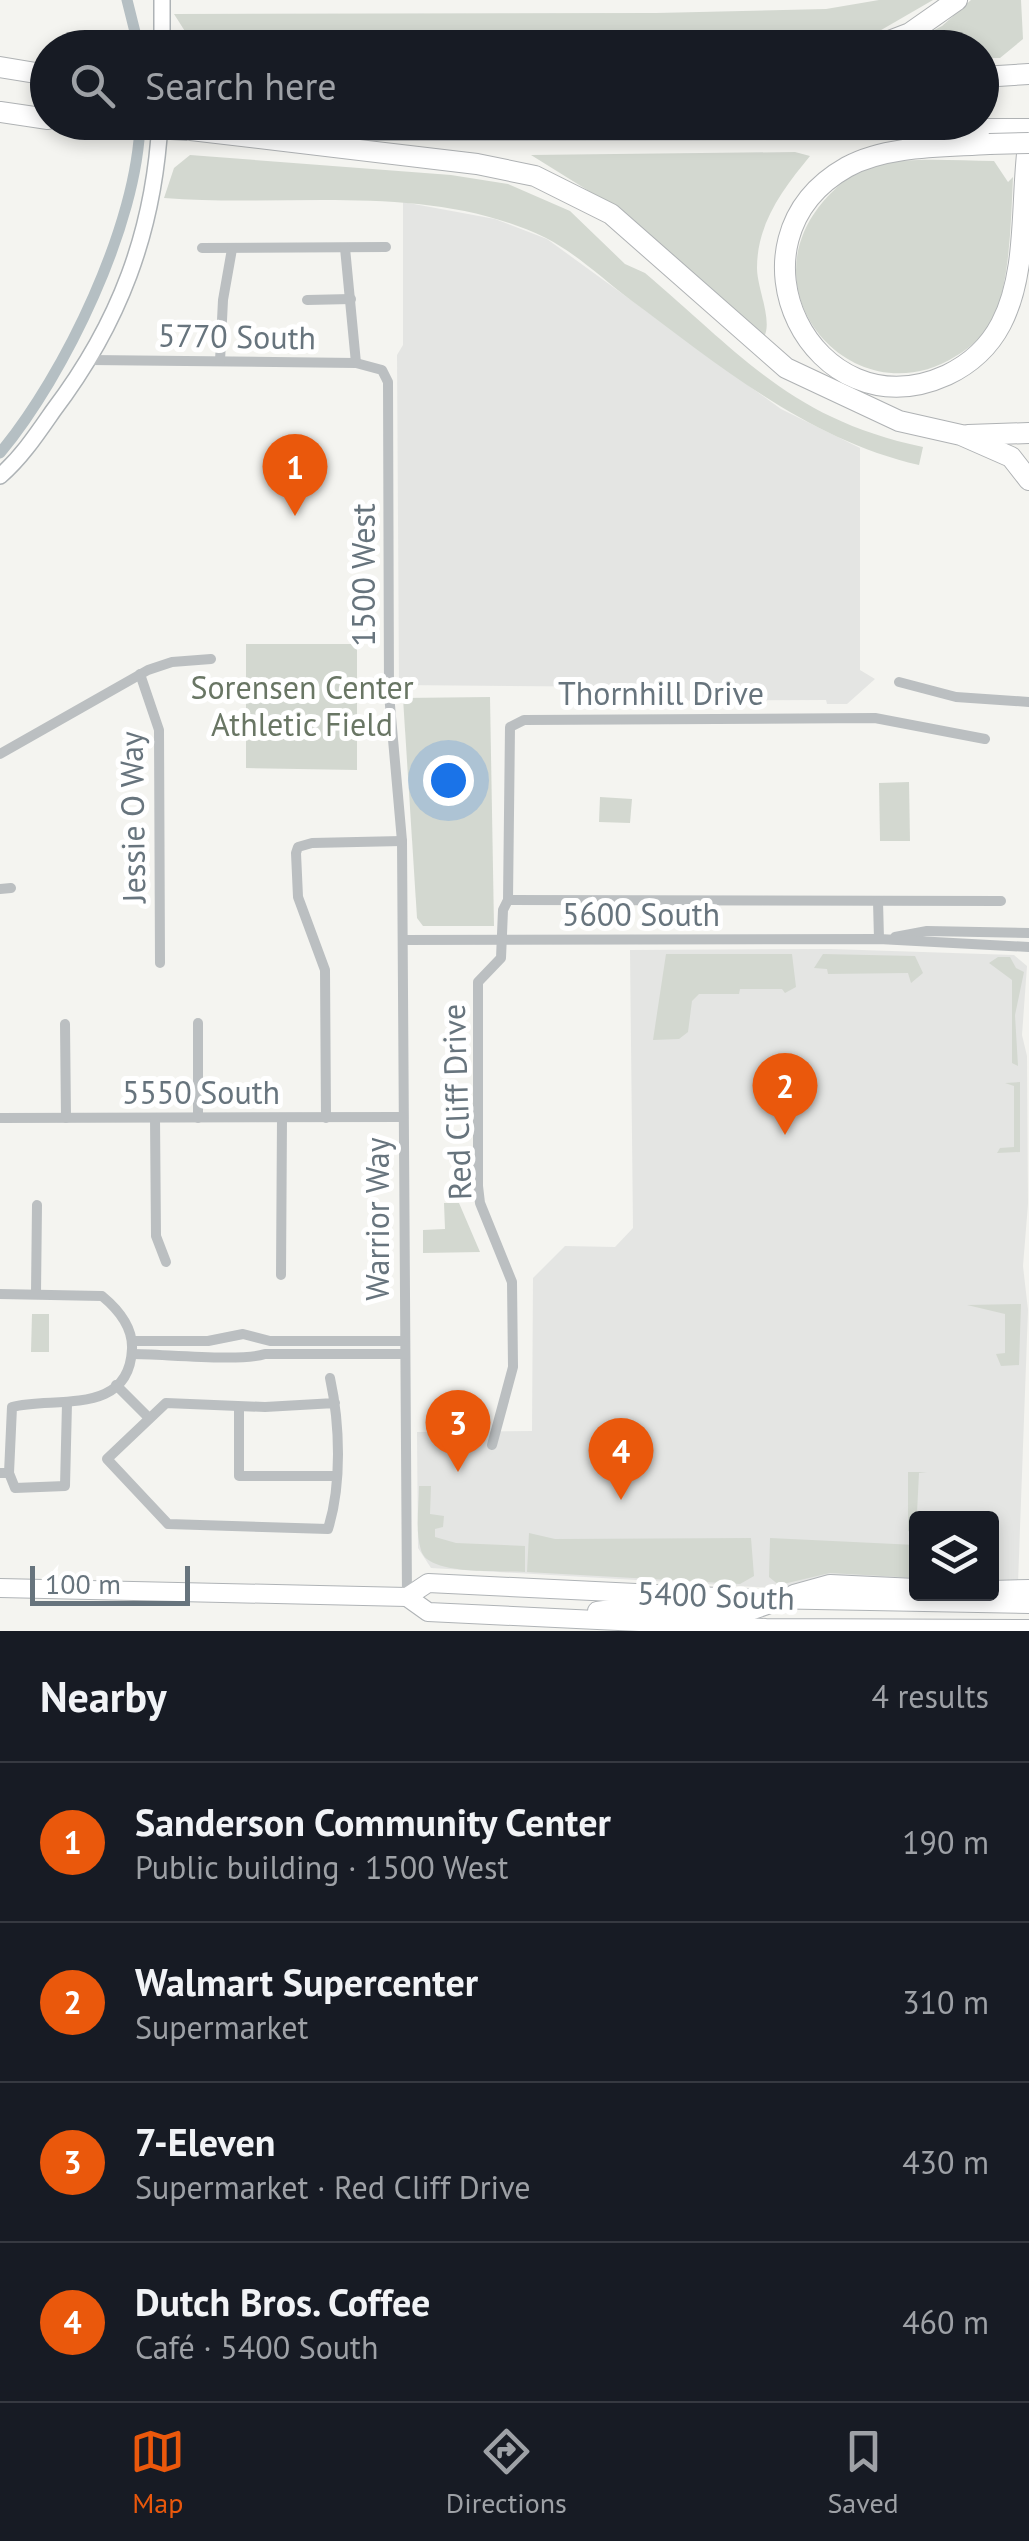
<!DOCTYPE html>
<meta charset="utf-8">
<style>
body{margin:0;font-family:"PT Sans",sans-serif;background:#20242c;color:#f1f3f6}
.controls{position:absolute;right:30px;bottom:30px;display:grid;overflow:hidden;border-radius:10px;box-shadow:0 5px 15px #0003}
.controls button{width:90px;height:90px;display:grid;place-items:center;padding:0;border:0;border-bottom:2px solid #363941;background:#171b24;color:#f1f3f6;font:50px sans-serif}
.scale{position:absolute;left:30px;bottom:25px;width:160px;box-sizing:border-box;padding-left:10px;border:5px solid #67747d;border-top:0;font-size:28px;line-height:35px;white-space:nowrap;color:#67747d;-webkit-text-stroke:8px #fff;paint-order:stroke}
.you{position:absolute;left:448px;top:780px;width:35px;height:35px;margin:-25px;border:8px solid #fff;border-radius:50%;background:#1a73e8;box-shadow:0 0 0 15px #1a73e833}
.badge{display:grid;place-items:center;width:65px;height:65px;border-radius:50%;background:#ea580c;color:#fff;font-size:32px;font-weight:700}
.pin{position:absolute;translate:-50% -82px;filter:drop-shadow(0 2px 5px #0008)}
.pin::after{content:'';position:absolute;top:52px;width:35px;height:30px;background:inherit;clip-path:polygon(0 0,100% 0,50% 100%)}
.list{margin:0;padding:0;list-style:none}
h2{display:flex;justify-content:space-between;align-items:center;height:130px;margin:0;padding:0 40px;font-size:42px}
h2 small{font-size:32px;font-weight:400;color:#9ea1a6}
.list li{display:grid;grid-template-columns:65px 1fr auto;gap:30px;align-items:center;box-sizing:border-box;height:160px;padding:0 40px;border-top:2px solid #363941}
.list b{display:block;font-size:38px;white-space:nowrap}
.list p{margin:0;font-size:32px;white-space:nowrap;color:#9ea1a6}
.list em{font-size:32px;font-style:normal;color:#9ea1a6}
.icon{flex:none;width:55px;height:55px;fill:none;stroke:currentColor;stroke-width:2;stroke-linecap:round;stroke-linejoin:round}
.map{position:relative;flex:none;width:1029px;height:1631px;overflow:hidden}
.search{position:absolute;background:#171b24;box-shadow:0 5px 15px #0003;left:30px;right:30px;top:30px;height:110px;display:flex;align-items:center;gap:25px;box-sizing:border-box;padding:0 35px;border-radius:55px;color:#9ea1a6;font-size:38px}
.sheet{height:770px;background:#171b24}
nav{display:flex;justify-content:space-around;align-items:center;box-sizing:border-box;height:140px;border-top:2px solid #363941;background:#171b24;font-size:28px;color:#9ea1a6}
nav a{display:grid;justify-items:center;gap:5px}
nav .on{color:#ea580c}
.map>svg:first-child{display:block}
.built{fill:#e4e5e3}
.green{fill:#d3d8d0}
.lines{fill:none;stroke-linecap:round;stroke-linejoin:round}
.canal{stroke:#b5bfc3;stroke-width:11}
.secondary-casing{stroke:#aeb3b6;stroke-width:18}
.primary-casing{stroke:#afb3b6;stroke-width:20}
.highway-casing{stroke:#afb2b4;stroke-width:22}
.street{stroke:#bbbfc1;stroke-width:10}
.secondary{stroke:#fff;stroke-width:15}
.primary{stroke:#fff;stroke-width:18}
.highway{stroke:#fff;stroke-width:20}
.highway-bridge-casing{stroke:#afb2b4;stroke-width:22;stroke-linecap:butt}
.highway-bridge{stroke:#fff;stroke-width:20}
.labels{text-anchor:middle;stroke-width:10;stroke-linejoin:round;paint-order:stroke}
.street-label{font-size:32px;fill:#67747d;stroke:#fff}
.park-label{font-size:32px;fill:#697664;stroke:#fff}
</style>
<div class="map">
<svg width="1029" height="1631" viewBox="0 0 1029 1631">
<rect width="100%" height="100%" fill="#f4f4f0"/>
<g class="built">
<path d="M 403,202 L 495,219 L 547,239 L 781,409 L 860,448 L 860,670 L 875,679 L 847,704 L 827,704 L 826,700 L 637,701 L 636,687 L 399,685 L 397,355 L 403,345 Z"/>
<path d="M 831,949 L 1014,955 L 1027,966 L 1022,1035 L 1027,1056 L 1028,1204 L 1023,1266 L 1028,1310 L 1018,1583 L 992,1583 L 992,1518 L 916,1518 L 916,1582 L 829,1577 L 788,1589 L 431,1568 L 418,1548 L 417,1432 L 532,1431 L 533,1278 L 565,1246 L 615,1247 L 633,1228 L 630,950 Z"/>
</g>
<g class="green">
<path d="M 879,0 L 933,0 L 876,33 L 838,39 L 603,48 L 195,47 L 174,14 L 656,13 L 826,9 Z"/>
<path d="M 971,0 L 1021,0 L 1023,39 L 1000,58 L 982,58 L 982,48 L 901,47 L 942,26 Z"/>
<path d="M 795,152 L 810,156 C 783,189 757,223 757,268 C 757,288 773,321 764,337 L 629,216 L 531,155 Z"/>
<path d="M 190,155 L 451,175 L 508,184 L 570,211 L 625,264 L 645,273 C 743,356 791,419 923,447 L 919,465 C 809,440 721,367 632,301 C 604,280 577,254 546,238 C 429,181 289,208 164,198 L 174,168 Z"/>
<path d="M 994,161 L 1008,182 L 1013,177 C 1011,222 1010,271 997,311 C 991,329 972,347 956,356 C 859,418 748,301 818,208 C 833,189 854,169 879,164 C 915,157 957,161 994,161 Z"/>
<path d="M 246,644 L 357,644 L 357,770 L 246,768 Z"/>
<path d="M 490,697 L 494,926 L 423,926 L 417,918 L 403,698 Z"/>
<path d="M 909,782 L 910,841 L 880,841 L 879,783 Z"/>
<path d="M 600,797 L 632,799 L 630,823 L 599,822 Z"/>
<path d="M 666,954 L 792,954 L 796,987 L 785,993 L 782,989 L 740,989 L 739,994 L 699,994 L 692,1001 L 688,1032 L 679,1039 L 653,1040 Z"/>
<path d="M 823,954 L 915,956 L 923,973 L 911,983 L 908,973 L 828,974 L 827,969 L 814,968 Z"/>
<path d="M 998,957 L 1010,957 L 1016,968 L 1024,972 L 1015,1015 L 1018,1066 L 1012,1063 L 1012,980 L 989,963 Z"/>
<path d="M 1020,1082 L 1020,1152 L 997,1153 L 1000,1148 L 1014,1147 L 1014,1086 L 1005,1083 Z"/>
<path d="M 444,1203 L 459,1203 L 480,1252 L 423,1253 L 423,1230 L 445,1229 Z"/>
<path d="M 1021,1304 L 1019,1365 L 1001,1366 L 996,1354 L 1005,1353 L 1005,1314 L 967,1305 Z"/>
<path d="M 32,1314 L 49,1314 L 49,1352 L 31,1352 Z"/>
<path d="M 908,1472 L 927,1472 L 919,1473 L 916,1533 L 908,1531 Z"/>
<path d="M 419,1486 L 431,1486 L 430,1514 L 444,1516 L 443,1527 L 435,1529 L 435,1537 L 456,1543 L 525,1546 L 525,1572 C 501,1570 427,1576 421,1550 C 415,1531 419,1506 419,1486 Z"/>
<path d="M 529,1533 L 555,1539 L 751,1538 L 754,1576 L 740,1584 L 527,1572 Z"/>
<path d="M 770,1538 L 916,1545 L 916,1578 L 830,1573 L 779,1585 L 769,1577 Z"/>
</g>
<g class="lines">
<g class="canal">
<path d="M 127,0 L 139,48"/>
<path d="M 0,453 C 65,375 138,223 140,122"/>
</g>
<defs>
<g id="secondary">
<path d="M 162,0 L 162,48"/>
<path d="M 0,476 C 21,458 37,434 53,411 C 119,324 154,232 160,122"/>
</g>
<g id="primary">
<path d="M 0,1588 L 407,1597 L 428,1583 L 759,1599 L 1029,1604"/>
<path d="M 992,1590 L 1029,1589"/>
<path d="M 794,1594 L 830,1584 L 916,1588"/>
<path d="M 407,1597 L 428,1612 L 766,1628 L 1029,1629"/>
<path d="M 597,1611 L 626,1607 L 750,1611 L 770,1604"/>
</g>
<g id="highway">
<path d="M 871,48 L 910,33 L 957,0"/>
<path d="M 0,67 L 48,75"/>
<path d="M 982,77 L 1029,74"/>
<path d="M 0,112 L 48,119"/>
<path d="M 77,122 L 103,125"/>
<path d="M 191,130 L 477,164 L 535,176 L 611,214 L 786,368 L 899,421 L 961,435 L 1011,457 L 1029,480"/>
<path d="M 271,130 L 1029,129"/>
<path d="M 989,144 C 945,147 887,145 847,167 C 716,241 813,436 947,375 C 970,364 989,347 1001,324 C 1029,271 1020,196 1029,137"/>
<path d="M 968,435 L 1029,433"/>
</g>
</defs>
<use href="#secondary" class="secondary-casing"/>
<use href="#primary" class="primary-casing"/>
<use href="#highway" class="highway-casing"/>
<g class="street">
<path d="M 202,248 L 386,247"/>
<path d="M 345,248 L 356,363"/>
<path d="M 307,300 L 351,299"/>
<path d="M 91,360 L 356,363 L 382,370 L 388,382 L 389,694 L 402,841 L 407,1597"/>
<path d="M 220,361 L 223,300 L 232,249"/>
<path d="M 140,674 L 159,730 L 160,963"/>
<path d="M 899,682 L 956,697 L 1029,702"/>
<path d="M 0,754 L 148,670 L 172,662 L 211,659"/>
<path d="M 0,889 L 11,888"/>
<path d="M 508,900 L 1001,901"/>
<path d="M 878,901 L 879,939"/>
<path d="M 895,937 L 927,931 L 1029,933"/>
<path d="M 403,940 L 879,939 L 1029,947"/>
<path d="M 198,1023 L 198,1118"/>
<path d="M 65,1024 L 66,1118"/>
<path d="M 0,1118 L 402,1117"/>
<path d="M 155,1118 L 156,1236 L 166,1262"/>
<path d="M 326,1118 L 325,970 L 298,897 L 296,853 L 298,847 L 312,843 L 402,841"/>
<path d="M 281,1275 L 282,1118"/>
<path d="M 36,1293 L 37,1205"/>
<path d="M 0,1294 L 102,1296 C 119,1310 133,1327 132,1349 C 129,1417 54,1396 12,1407 L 9,1473 L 0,1473"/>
<path d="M 132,1341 L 208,1341 L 243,1334 L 270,1341 L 404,1341"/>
<path d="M 132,1354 C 163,1354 241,1362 265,1354 L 404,1354"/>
<path d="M 330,1378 C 340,1424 342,1484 328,1529 L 168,1524 L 107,1459 L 166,1403 L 265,1407 L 335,1403"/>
<path d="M 116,1385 L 148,1417"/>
<path d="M 239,1407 L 239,1476 L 335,1476"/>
<path d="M 492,1445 L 513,1367 L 512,1282 L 480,1203 L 478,1186 L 478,982 L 501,958 L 503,910 L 508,900 L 510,727 L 524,720 L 875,718 L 985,739"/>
<path d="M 9,1473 L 15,1488 L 65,1486 L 67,1403"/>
</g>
<use href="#secondary" class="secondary"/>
<use href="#primary" class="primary"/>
<use href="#highway" class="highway"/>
<defs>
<g id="highway-bridge">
<path d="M 103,125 L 188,130"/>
<path d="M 989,144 L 1029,143"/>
</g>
</defs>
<use href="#highway-bridge" class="highway-bridge-casing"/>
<use href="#highway-bridge" class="highway-bridge"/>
</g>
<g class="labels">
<g class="street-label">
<text transform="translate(237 337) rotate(1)" y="11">5770 South</text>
<text transform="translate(364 575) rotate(-90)" y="11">1500 West</text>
<text x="661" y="705">Thornhill Drive</text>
<text transform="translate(133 817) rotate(-91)" y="11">Jessie O Way</text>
<text x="641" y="926">5600 South</text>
<text x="201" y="1104">5550 South</text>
<text transform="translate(457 1102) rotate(-92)" y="11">Red Cliff Drive</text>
<text transform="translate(378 1219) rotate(-90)" y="11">Warrior Way</text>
<text transform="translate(716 1596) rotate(2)" y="11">5400 South</text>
</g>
<g class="park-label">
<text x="302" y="699">Sorensen Center<tspan x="302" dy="37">Athletic Field</tspan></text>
</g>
</g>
</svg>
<div class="controls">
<button><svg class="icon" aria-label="layers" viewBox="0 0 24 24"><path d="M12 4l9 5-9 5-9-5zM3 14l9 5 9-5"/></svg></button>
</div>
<div class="scale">100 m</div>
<div class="you"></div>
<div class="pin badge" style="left:295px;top:516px">1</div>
<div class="pin badge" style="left:785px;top:1135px">2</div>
<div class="pin badge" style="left:458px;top:1472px">3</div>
<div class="pin badge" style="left:621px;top:1500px">4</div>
<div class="search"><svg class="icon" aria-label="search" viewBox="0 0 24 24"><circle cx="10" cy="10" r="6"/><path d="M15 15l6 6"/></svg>Search here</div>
</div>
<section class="sheet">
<h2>Nearby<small>4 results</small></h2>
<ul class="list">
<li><span class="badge">1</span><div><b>Sanderson Community Center</b><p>Public building · 1500 West</p></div><em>190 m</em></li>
<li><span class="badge">2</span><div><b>Walmart Supercenter</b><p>Supermarket</p></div><em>310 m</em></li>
<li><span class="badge">3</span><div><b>7-Eleven</b><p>Supermarket · Red Cliff Drive</p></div><em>430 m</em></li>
<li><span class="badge">4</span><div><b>Dutch Bros. Coffee</b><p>Café · 5400 South</p></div><em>460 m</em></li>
</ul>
</section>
<nav>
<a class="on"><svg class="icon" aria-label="map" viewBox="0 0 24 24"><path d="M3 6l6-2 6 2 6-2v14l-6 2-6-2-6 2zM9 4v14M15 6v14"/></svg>Map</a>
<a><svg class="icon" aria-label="directions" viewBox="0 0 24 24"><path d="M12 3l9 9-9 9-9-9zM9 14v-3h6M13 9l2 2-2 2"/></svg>Directions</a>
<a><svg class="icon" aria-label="saved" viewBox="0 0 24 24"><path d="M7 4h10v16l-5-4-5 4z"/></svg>Saved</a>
</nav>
